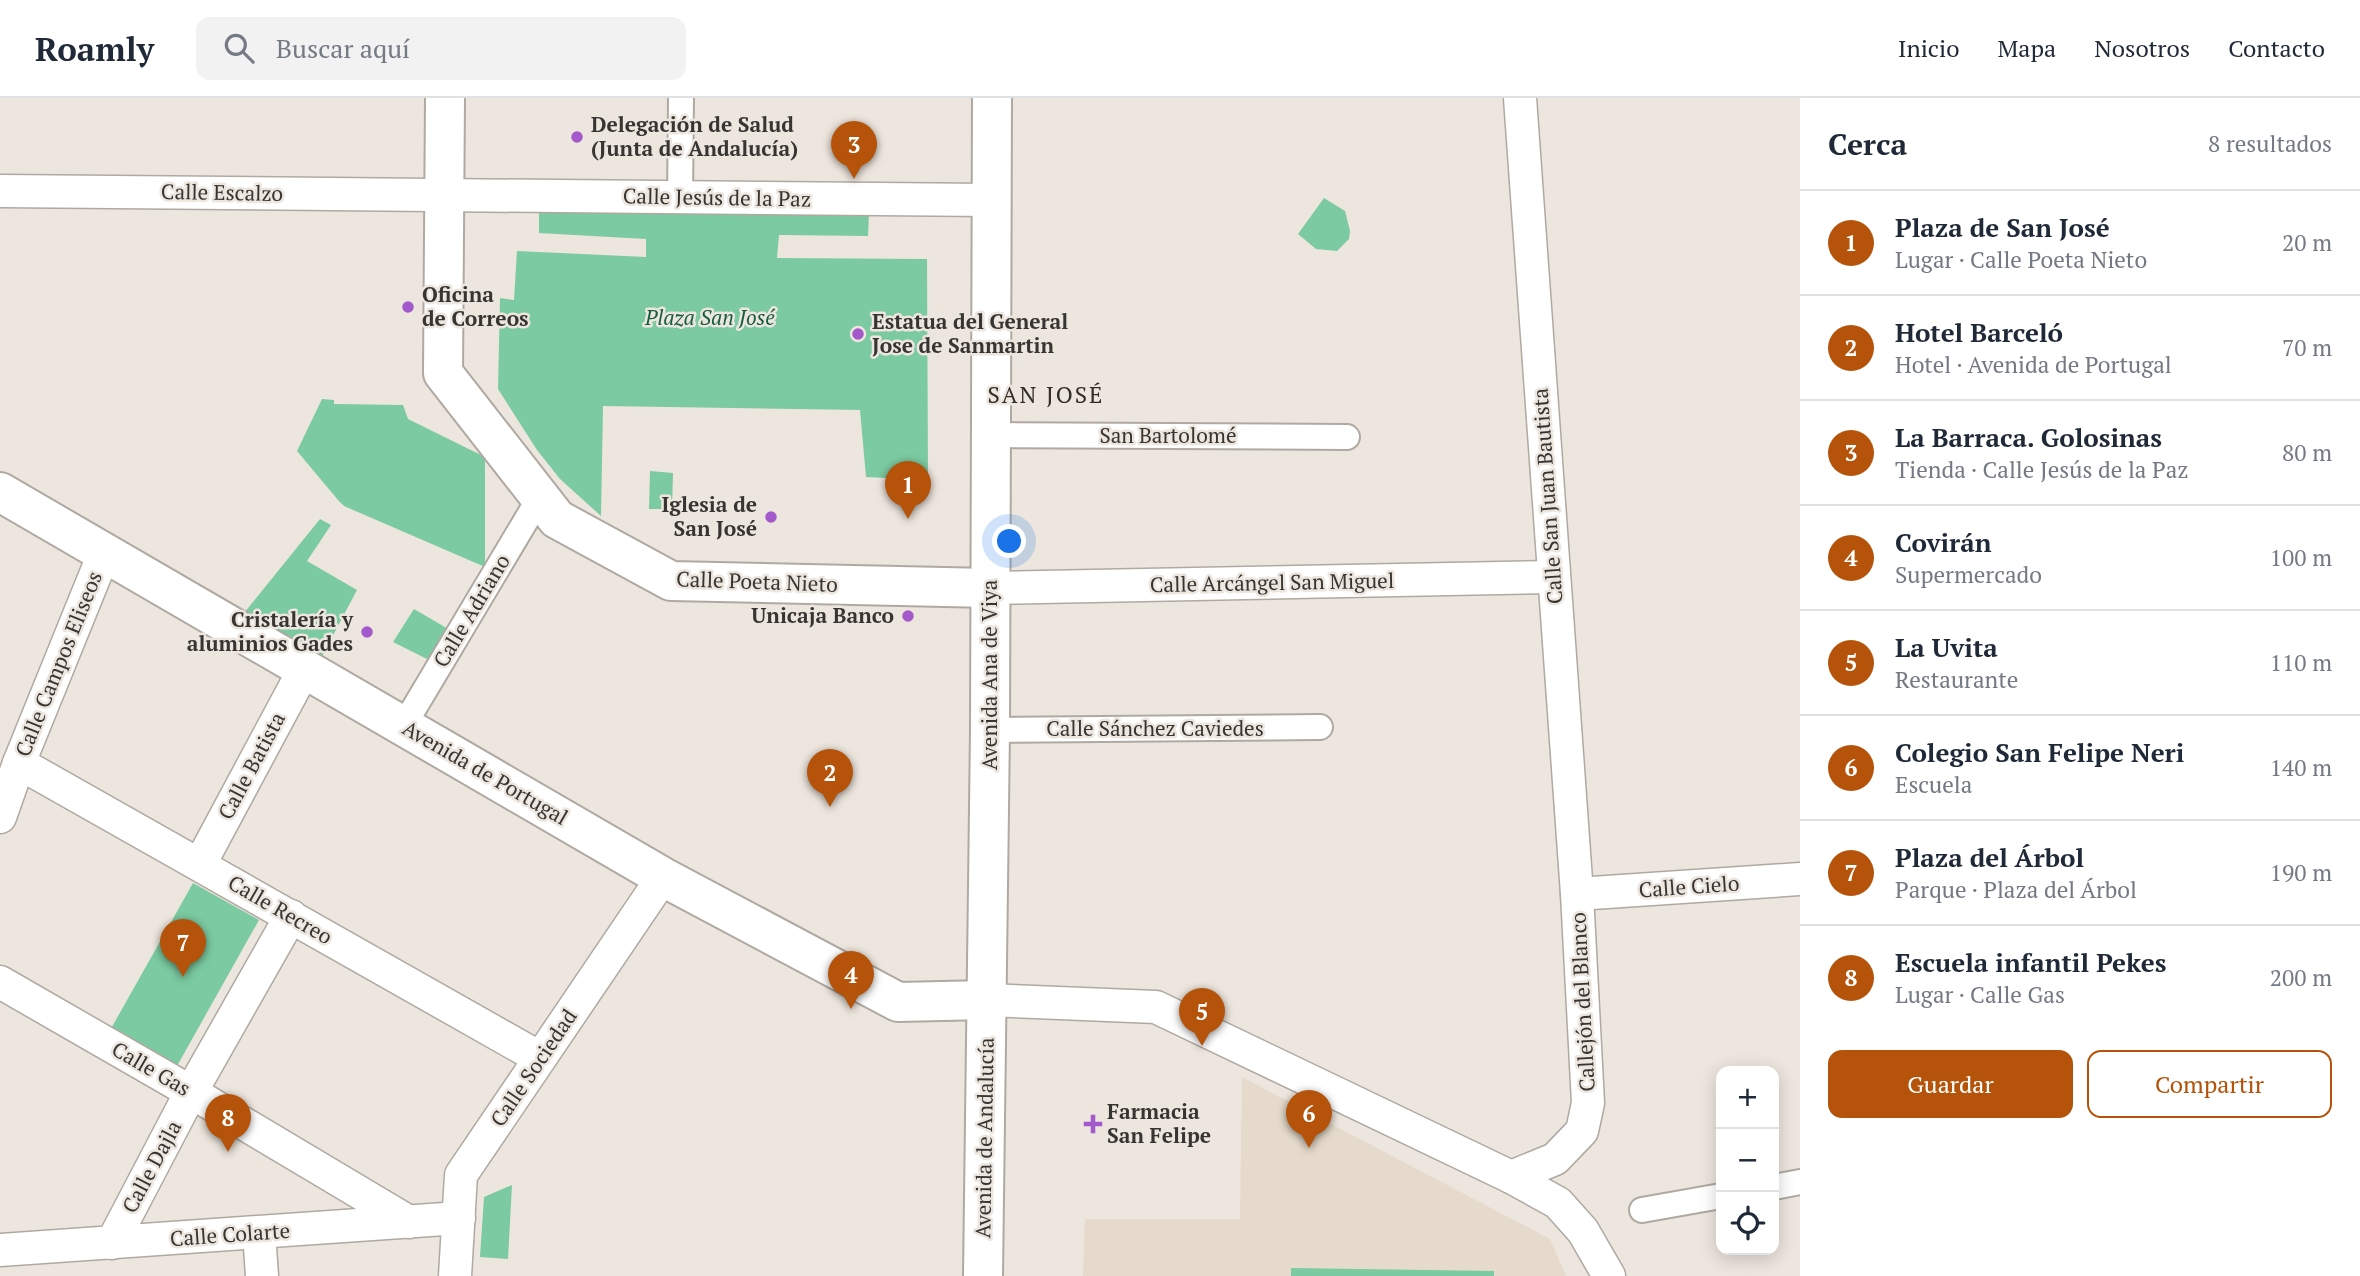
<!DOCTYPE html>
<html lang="es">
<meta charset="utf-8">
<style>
body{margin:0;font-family:"PT Serif",serif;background:#f2f2f3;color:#1f2937}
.controls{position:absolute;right:21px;bottom:21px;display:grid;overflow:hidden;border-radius:14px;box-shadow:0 4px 18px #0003}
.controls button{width:63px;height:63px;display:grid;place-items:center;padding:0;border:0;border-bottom:2px solid #e0e1e3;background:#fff;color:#1f2937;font:35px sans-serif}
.you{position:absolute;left:1010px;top:444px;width:24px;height:24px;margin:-18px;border:5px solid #fff;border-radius:50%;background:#1a73e8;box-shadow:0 0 0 10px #1a73e833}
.badge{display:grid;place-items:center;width:46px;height:46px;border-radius:50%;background:#b45309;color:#fff;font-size:23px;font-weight:700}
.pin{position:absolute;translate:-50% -58px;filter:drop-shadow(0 2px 4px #0008)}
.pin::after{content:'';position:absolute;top:37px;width:24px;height:21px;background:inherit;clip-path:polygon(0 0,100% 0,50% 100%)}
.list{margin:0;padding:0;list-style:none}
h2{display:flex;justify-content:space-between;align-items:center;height:91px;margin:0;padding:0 28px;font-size:30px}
h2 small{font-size:23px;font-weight:400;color:#747a83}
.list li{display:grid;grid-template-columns:46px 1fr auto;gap:21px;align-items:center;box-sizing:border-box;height:105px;padding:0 28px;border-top:2px solid #e0e1e3}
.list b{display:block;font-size:26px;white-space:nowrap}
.list p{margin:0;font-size:23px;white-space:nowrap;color:#747a83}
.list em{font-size:23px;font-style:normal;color:#747a83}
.actions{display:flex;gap:14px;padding:21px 28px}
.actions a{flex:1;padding:16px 0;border:2px solid #b45309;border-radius:14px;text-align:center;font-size:24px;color:#b45309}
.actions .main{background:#b45309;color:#fff}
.icon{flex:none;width:38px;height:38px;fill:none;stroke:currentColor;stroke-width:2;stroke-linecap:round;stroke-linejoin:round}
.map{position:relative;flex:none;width:1800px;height:1178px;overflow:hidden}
header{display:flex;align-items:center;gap:42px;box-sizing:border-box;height:98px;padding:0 35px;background:#fff;border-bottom:2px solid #e0e1e3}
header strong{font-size:33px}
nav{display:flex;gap:38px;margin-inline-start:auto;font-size:24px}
.search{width:490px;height:63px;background:#f2f2f3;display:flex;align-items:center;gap:18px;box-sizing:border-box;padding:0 24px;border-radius:14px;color:#747a83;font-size:26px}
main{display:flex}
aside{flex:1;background:#fff}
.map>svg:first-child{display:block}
.built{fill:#e5dacb}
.green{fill:#7bcaa1}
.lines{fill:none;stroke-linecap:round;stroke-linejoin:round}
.pedestrian-casing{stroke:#afa9a1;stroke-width:28}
.minor-casing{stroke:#afa9a1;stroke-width:35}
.tertiary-casing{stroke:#afa9a1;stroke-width:42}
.secondary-casing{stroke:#afa9a1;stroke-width:42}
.pedestrian{stroke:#fff;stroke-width:24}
.minor{stroke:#fff;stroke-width:32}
.tertiary{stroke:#fff;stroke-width:38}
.secondary{stroke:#fff;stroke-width:38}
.poi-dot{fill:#a359cc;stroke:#ede6de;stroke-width:2.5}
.labels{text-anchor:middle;stroke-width:5;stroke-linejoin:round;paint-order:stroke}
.poi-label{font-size:21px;font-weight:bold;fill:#373532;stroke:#ede6de;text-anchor:start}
.street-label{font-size:21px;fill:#373532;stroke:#ede6de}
.park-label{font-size:21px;font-style:italic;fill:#175f41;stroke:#ede6de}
.neighbourhood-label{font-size:23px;letter-spacing:2px;fill:#322d27;stroke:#ede6de}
</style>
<header>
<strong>Roamly</strong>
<div class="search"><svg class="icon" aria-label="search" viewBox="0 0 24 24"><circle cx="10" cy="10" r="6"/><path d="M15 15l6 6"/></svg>Buscar aquí</div>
<nav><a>Inicio</a><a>Mapa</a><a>Nosotros</a><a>Contacto</a></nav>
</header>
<main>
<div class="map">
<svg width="1800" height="1178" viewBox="0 0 1800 1178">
<rect width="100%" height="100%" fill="#ede6de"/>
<path class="built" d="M 1242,979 L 1550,1141 L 1566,1178 L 1083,1178 L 1085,1121 L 1240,1121 Z"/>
<g class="green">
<path d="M 1324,100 L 1345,113 L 1350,133 L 1349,141 L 1337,153 L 1316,151 L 1298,136 Z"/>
<path d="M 539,110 L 869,114 L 868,138 L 779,137 L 777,160 L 927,161 L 928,382 L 866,379 L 860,312 L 603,308 L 601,418 L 560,381 L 537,352 L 498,291 L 500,200 L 514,202 L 517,153 L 646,159 L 646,141 L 539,135 Z"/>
<path d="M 322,301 L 334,302 L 334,306 L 403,307 L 408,321 L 485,359 L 485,469 L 344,408 L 338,402 L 297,353 Z"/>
<path d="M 650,373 L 673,375 L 672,411 L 649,411 Z"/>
<path d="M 320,421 L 331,427 L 307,463 L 357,492 L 321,560 L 244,515 Z"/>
<path d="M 414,511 L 450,532 L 433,564 L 393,544 Z"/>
<path d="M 193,785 L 259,822 L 173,975 L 108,936 Z"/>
<path d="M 512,1087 L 508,1161 L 480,1159 L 484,1099 Z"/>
<path d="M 1291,1170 L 1494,1173 L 1494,1178 L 1291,1178 Z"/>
</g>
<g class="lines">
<defs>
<g id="pedestrian">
<path d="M 680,100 L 681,0"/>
<path d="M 990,337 L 1347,339"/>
<path d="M 404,627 L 540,399"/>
<path d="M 990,632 L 1320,629"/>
<path d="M 1774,1089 L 1800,1084"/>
<path d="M 1642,1112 L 1721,1098"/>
</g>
<g id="minor">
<path d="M 0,93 L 991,102"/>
<path d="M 990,490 L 1553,479"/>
<path d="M 19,665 L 540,960"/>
<path d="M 0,719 L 19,665 L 105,453"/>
<path d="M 200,766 L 305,570"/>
<path d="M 1577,796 L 1800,781"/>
<path d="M 0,884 L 191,994 L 409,1124"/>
<path d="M 987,902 L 1156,909 L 1511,1079 L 1558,1105 L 1583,1133 L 1609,1178"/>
<path d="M 1511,1079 L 1555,1061 L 1582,1033 L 1588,1005 L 1577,796 L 1520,0"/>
<path d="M 259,1135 L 262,1178"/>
<path d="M 112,1145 L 191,994 L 291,818"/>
<path d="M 0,1152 L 459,1120"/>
<path d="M 455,1178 L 461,1077 L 663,779"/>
</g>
<g id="tertiary">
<path d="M 445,0 L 443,275 L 557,421 L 671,483 L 990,490"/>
<path d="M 0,394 L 663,779 L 898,904 L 987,902"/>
</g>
<path id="secondary" d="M 983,1178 L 990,632 L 992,0"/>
</defs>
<use href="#pedestrian" class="pedestrian-casing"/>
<use href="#minor" class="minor-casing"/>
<use href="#tertiary" class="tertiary-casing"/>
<use href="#secondary" class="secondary-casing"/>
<use href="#pedestrian" class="pedestrian"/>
<use href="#minor" class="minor"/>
<use href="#tertiary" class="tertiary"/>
<use href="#secondary" class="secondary"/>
</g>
<g class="poi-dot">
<circle cx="577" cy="39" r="7"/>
<circle cx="408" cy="209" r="7"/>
<circle cx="858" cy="236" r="7"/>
<circle cx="771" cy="419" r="7"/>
<circle cx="908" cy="518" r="7"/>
<circle cx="367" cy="534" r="7"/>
<path d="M1089.5 1015.5h7v7h7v7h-7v7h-7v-7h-7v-7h7z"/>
</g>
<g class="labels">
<g class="poi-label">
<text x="591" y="34">Delegación de Salud<tspan x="591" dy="24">(Junta de Andalucía)</tspan></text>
<text x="422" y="204">Oficina<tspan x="422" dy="24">de Correos</tspan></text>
<text x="872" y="231">Estatua del General<tspan x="872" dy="24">Jose de Sanmartin</tspan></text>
<text x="757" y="414" text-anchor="end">Iglesia de<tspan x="757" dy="24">San José</tspan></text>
<text x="894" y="525" text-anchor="end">Unicaja Banco</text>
<text x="353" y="529" text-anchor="end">Cristalería y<tspan x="353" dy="24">aluminios Gades</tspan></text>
<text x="1107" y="1021">Farmacia<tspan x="1107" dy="24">San Felipe</tspan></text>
</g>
<g class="street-label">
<text transform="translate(222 95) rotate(1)" y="7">Calle Escalzo</text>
<text transform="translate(717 100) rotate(1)" y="7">Calle Jesús de la Paz</text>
<text x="1168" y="345">San Bartolomé</text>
<text transform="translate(1548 398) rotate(-94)" y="7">Calle San Juan Bautista</text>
<text transform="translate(757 484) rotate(2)" y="7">Calle Poeta Nieto</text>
<text transform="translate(1272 485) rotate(-1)" y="7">Calle Arcángel San Miguel</text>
<text transform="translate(472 513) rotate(-59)" y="7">Calle Adriano</text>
<text transform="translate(59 566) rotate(-68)" y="7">Calle Campos Eliseos</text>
<text transform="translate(990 577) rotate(-90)" y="7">Avenida Ana de Viya</text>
<text x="1155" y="638">Calle Sánchez Caviedes</text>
<text transform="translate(252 668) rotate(-62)" y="7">Calle Batista</text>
<text transform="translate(485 675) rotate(30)" y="7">Avenida de Portugal</text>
<text transform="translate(1689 789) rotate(-4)" y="7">Calle Cielo</text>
<text transform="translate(280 812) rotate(30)" y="7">Calle Recreo</text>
<text transform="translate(1583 904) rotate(-93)" y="7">Callejón del Blanco</text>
<text transform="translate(534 970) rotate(-56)" y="7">Calle Sociedad</text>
<text transform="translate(151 971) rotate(30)" y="7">Calle Gas</text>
<text transform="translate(985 1040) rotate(-89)" y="7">Avenida de Andalucía</text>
<text transform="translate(152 1069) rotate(-62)" y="7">Calle Dajla</text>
<text transform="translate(230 1137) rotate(-4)" y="7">Calle Colarte</text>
</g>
<g class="park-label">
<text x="710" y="227">Plaza San José</text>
</g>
<g class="neighbourhood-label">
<text x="1046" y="305">SAN JOSÉ</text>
</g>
</g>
</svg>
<div class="controls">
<button>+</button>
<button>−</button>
<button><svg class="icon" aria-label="locate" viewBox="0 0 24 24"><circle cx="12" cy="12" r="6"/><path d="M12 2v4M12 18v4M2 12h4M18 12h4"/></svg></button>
</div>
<div class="you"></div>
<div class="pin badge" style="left:908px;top:421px">1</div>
<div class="pin badge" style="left:830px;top:709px">2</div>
<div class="pin badge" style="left:854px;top:81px">3</div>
<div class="pin badge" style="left:851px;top:911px">4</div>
<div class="pin badge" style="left:1202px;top:948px">5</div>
<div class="pin badge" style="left:1309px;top:1050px">6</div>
<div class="pin badge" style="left:183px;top:879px">7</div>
<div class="pin badge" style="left:228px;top:1054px">8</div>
</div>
<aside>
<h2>Cerca<small>8 resultados</small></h2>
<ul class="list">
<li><span class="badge">1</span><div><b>Plaza de San José</b><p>Lugar · Calle Poeta Nieto</p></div><em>20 m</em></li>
<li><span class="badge">2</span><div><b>Hotel Barceló</b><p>Hotel · Avenida de Portugal</p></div><em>70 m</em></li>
<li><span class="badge">3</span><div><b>La Barraca. Golosinas</b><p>Tienda · Calle Jesús de la Paz</p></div><em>80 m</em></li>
<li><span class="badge">4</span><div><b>Covirán</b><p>Supermercado</p></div><em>100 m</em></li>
<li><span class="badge">5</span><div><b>La Uvita</b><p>Restaurante</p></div><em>110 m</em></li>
<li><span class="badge">6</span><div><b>Colegio San Felipe Neri</b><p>Escuela</p></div><em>140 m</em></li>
<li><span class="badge">7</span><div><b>Plaza del Árbol</b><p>Parque · Plaza del Árbol</p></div><em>190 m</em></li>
<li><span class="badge">8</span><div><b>Escuela infantil Pekes</b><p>Lugar · Calle Gas</p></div><em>200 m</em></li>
</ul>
<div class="actions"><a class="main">Guardar</a><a>Compartir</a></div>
</aside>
</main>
